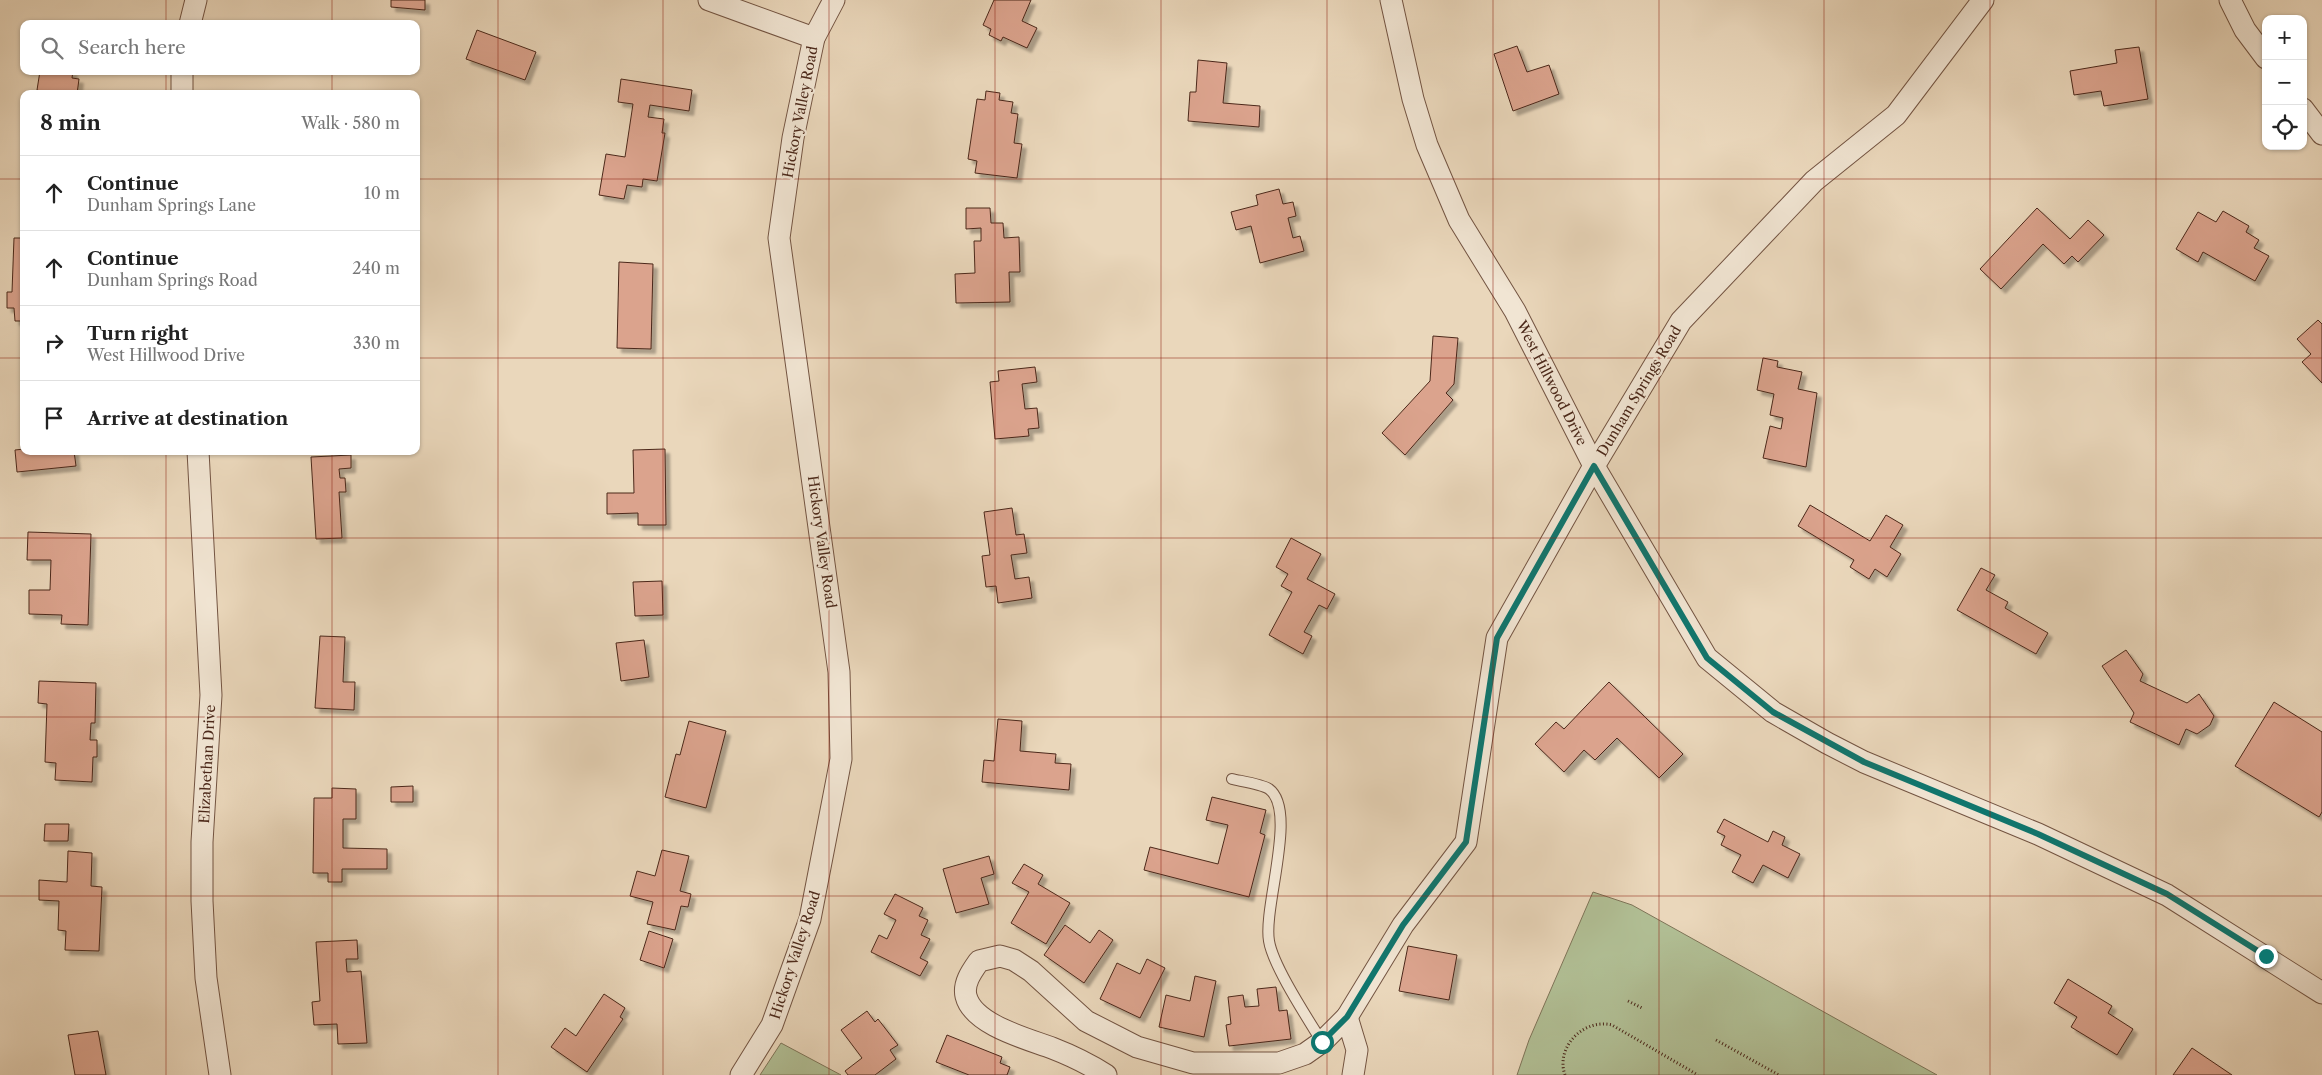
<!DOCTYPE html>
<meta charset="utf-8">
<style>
body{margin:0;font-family:"Libre Caslon Text",serif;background:#f2f2f2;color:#222}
.controls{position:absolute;right:15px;top:15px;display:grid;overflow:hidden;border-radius:10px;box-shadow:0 1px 4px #0004}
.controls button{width:45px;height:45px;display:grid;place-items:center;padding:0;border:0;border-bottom:1px solid #e0e0e0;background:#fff;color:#222;font:25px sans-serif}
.stop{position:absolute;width:15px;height:15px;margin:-11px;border:4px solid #0f766e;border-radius:50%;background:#fff}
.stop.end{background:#0f766e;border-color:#fff;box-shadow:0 1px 5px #0008}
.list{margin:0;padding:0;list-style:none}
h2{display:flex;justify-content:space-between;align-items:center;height:65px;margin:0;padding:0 20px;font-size:21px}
h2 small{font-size:16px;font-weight:400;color:#767676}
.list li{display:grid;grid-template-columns:32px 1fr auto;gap:15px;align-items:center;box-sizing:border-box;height:75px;padding:0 20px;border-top:1px solid #e0e0e0}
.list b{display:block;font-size:19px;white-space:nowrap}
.list p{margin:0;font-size:16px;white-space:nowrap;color:#767676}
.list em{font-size:16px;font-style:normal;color:#767676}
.icon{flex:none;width:28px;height:28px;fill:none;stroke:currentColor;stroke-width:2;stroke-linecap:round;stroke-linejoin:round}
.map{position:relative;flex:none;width:2322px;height:1075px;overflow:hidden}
.search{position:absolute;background:#fff;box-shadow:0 1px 4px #0004;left:20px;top:20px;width:400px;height:55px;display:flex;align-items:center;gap:12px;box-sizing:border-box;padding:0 18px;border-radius:10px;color:#767676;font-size:19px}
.panel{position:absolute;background:#fff;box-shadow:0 1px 4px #0004;left:20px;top:90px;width:400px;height:365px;border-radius:10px}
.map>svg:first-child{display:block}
.green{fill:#b1bf95;stroke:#7e7458}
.building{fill:#dba38d;stroke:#4b281a;filter:url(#shadow)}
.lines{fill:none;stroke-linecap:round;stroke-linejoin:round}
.lane-casing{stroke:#735442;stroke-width:12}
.street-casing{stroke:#735442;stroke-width:23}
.path{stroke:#4b281a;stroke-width:3;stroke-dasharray:1 2.5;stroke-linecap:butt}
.lane{stroke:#f1e5d3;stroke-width:10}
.street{stroke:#f1e5d3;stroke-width:21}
.route{stroke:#0f766e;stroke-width:6}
.grid{fill:none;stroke:#8f2418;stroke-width:1;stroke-opacity:0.55}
.labels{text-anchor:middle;stroke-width:4.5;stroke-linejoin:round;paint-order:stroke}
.street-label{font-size:14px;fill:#4b281a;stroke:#f1e5d3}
</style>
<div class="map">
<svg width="2322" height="1075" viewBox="0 0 2322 1075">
<defs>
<filter id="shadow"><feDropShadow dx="4.5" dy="4.5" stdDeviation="1" flood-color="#0004"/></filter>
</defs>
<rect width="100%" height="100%" fill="#ead7bb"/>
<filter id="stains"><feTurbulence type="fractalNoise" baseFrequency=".004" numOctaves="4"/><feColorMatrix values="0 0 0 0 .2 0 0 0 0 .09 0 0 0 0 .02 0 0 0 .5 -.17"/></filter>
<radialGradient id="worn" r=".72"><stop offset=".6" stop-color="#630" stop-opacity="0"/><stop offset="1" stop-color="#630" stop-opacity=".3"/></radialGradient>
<g class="green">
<path d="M 1593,892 L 1632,905 L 1937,1075 L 1517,1075 L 1529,1040 Z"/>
<path d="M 781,1043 L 841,1075 L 760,1075 Z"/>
</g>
<g class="building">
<path d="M 391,0 L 425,0 L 425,10 L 391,7 Z"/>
<path d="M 994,0 L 1031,0 L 1022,21 L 1037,28 L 1027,48 L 1003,37 L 1001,41 L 989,35 L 991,29 L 983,25 Z"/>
<path d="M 477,30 L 536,52 L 525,80 L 466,59 Z"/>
<path d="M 1517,46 L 1527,72 L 1549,65 L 1559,94 L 1513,111 L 1494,54 Z"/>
<path d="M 2139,47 L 2148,99 L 2104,106 L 2101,91 L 2074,95 L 2070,71 L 2117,63 L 2115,50 Z"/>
<path d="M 1198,60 L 1227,63 L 1223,103 L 1260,106 L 1259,127 L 1188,121 L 1190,92 L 1196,92 Z"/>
<path d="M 40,71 L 73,71 L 72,78 L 79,79 L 77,94 L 50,94 L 37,90 Z"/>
<path d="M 621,79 L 692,90 L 689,111 L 650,105 L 648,117 L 664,119 L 662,133 L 665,133 L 657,181 L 643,179 L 642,187 L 627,185 L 624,199 L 599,195 L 606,154 L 625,157 L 633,104 L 618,102 Z"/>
<path d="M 986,91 L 1000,93 L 999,100 L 1013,102 L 1011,113 L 1018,114 L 1014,143 L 1022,144 L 1017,178 L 975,173 L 977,161 L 968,159 L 977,99 L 985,100 Z"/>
<path d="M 1279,189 L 1283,204 L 1293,202 L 1296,216 L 1288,218 L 1293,238 L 1300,236 L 1304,251 L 1260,263 L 1251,226 L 1236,230 L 1231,212 L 1258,205 L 1256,195 Z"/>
<path d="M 966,208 L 990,208 L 991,223 L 1003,223 L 1004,238 L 1019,237 L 1020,272 L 1009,272 L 1010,302 L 956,303 L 955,274 L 975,273 L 974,241 L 981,241 L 981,228 L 966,229 Z"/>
<path d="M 2037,208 L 2070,239 L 2088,220 L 2104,235 L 2078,262 L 2072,256 L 2064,264 L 2043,244 L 2001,289 L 1980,269 Z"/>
<path d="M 2223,211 L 2249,226 L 2246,232 L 2259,240 L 2254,248 L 2269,256 L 2255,281 L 2203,252 L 2198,262 L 2176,249 L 2198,212 L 2216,222 Z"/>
<path d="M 14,238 L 24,238 L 24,321 L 15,321 L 14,308 L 7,308 L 7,292 L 12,292 Z"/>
<path d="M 619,262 L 653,264 L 651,349 L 617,348 Z"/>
<path d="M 2318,320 L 2322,324 L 2322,383 L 2302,362 L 2311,354 L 2297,339 Z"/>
<path d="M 1433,336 L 1458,338 L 1454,384 L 1446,393 L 1453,400 L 1405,455 L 1382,433 L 1430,381 Z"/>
<path d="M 1763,358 L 1778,361 L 1777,367 L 1802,372 L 1798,389 L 1817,393 L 1806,467 L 1763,458 L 1770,426 L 1781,429 L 1783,418 L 1770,415 L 1774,394 L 1757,390 Z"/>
<path d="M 1035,367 L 1037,382 L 1022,384 L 1025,409 L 1037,408 L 1039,428 L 1028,429 L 1029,436 L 995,439 L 990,382 L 999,381 L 998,371 Z"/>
<path d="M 24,449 L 24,451 L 74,451 L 76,466 L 17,472 L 15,450 Z"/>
<path d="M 665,449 L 666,525 L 638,525 L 638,513 L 607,514 L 607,493 L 634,493 L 633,450 Z"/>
<path d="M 351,455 L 351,468 L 339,469 L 340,478 L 345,478 L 346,492 L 339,492 L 342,538 L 316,539 L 311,457 Z"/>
<path d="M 1810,505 L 1870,541 L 1886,515 L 1903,525 L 1890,547 L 1901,554 L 1887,577 L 1875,569 L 1869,579 L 1850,567 L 1854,560 L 1798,526 Z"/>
<path d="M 1012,508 L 1016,535 L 1024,534 L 1027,553 L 1011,555 L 1015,579 L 1029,577 L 1032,598 L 998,603 L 996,586 L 986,587 L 982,556 L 990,555 L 984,512 Z"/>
<path d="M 28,532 L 91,534 L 88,625 L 61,624 L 62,615 L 29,614 L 29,590 L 50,590 L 51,560 L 27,560 Z"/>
<path d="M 1291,538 L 1321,554 L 1307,579 L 1335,594 L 1327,609 L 1319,605 L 1304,632 L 1312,636 L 1303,654 L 1269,635 L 1292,592 L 1281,586 L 1288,574 L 1276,567 Z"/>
<path d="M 1981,568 L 1995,575 L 1986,590 L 2008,602 L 2005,608 L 2048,633 L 2036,654 L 1957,610 Z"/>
<path d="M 662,581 L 663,615 L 635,616 L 633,582 Z"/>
<path d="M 320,636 L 345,637 L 343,682 L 355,682 L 354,710 L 315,708 Z"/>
<path d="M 644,640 L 649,677 L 621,681 L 616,643 Z"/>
<path d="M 2126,650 L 2143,674 L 2140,681 L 2187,703 L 2199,694 L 2214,716 L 2210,725 L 2197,734 L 2186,729 L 2179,745 L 2130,722 L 2134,713 L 2102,666 Z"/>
<path d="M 39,681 L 96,683 L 95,723 L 91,723 L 90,740 L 97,740 L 97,757 L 93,757 L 92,782 L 55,780 L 56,763 L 45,762 L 47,704 L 38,703 Z"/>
<path d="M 1609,682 L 1683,754 L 1659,778 L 1617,738 L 1595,760 L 1584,750 L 1564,772 L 1535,744 L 1556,722 L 1564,729 Z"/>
<path d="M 2274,702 L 2322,732 L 2322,812 L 2319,817 L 2235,766 Z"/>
<path d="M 998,719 L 1022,721 L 1020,751 L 1056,754 L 1055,763 L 1071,764 L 1069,790 L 982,782 L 984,760 L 994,761 Z"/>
<path d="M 689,721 L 726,731 L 706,808 L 665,797 L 676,754 L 680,755 Z"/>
<path d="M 413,786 L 413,802 L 391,802 L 391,787 Z"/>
<path d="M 332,788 L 356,789 L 356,819 L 343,819 L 343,848 L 387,849 L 387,869 L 342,869 L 342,882 L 328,882 L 328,873 L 313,873 L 314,798 L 332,798 Z"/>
<path d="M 1212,797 L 1266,810 L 1260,833 L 1265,835 L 1249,897 L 1144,870 L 1150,847 L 1218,864 L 1228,825 L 1206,820 Z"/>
<path d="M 1724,819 L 1768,842 L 1773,831 L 1785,837 L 1782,845 L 1800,854 L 1788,878 L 1763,865 L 1753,883 L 1732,872 L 1741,855 L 1721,845 L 1725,836 L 1717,832 Z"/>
<path d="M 45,824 L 69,824 L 68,841 L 44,841 Z"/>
<path d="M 662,850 L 689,856 L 680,891 L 691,894 L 688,907 L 681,906 L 675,930 L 647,924 L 653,902 L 630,896 L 637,871 L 655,876 Z"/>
<path d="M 68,851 L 92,853 L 91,886 L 102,887 L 99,951 L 65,950 L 66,931 L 58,930 L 59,901 L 39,900 L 39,880 L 67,882 Z"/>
<path d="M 989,856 L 994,874 L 981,878 L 989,904 L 956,913 L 943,869 Z"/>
<path d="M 1024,864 L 1043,875 L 1038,884 L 1070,903 L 1046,944 L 1011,923 L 1029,892 L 1012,883 Z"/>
<path d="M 895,894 L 923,908 L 919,916 L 928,920 L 921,935 L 930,939 L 920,958 L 928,962 L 920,976 L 871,952 L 879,935 L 887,939 L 896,920 L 884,914 Z"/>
<path d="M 1065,925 L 1090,943 L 1099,930 L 1113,940 L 1084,983 L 1044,955 Z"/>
<path d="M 649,931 L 673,939 L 664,968 L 640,960 Z"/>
<path d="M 357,940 L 358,959 L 346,959 L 347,972 L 361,971 L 367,1043 L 338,1044 L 337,1024 L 314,1025 L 312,1002 L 320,1001 L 316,942 Z"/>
<path d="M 1408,946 L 1457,955 L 1449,1000 L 1399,991 Z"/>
<path d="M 1147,959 L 1165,968 L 1140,1018 L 1100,999 L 1117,963 L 1140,974 Z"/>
<path d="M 1195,976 L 1216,981 L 1204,1037 L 1159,1027 L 1166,995 L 1190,1001 Z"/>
<path d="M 2068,979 L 2112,1006 L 2108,1013 L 2133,1029 L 2117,1055 L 2071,1027 L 2077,1017 L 2054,1003 Z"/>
<path d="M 1276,987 L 1279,1011 L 1287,1010 L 1291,1039 L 1229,1046 L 1226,1025 L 1231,1024 L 1228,997 L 1243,995 L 1245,1007 L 1259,1006 L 1257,989 Z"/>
<path d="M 604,994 L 625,1008 L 620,1017 L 623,1019 L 587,1072 L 551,1047 L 565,1028 L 576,1036 Z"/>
<path d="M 867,1011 L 875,1022 L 878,1019 L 898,1045 L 890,1050 L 896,1059 L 875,1075 L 848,1075 L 845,1071 L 862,1058 L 841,1030 Z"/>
<path d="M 98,1031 L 106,1075 L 75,1075 L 68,1035 Z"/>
<path d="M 947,1035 L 1002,1057 L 1000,1063 L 1010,1067 L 1007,1075 L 969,1075 L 936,1062 Z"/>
<path d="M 2192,1048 L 2232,1075 L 2173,1075 Z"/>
</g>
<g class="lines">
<defs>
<path id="lane" d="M 1232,779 C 1240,781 1262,784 1269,789 C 1298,810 1263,907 1269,941 C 1273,966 1308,1019 1322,1042"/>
<g id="street">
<path d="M 709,0 L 814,38"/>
<path d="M 1391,0 L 1413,99 L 1427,145 L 1459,220 L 1515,311 L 1594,466 L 1707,658 L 1773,712 L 1827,743 L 1864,762 L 2038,834 L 2167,895 L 2322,993"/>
<path d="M 2230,0 L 2245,30 L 2266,58"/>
<path d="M 190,24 L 196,0"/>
<path d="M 182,94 L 182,71"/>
<path d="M 2303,109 L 2322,134"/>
<path d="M 198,451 L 211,695 L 202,842 L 202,901 L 206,978 L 220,1075"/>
<path d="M 1347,1017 L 1403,925 L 1466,842 L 1497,638 L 1594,466 L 1681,321 L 1814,181 L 1896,115 L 1983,0"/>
<path d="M 741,1075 L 772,1025 L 810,919 L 841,759 L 839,672 L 779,238 L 793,138 L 814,38 L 834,0"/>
<path d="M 1106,1075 C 1089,1064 1070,1055 1052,1048 C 1028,1039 973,1025 966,996 C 963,983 972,971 979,961 L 1000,956 L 1014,960 L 1031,971 L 1086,1021 L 1137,1047 L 1193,1063 L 1279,1063 L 1305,1054 L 1322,1042 L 1347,1017 L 1357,1050 L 1353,1075"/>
</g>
</defs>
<use href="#lane" class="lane-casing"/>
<use href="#street" class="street-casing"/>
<g class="path">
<path d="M 1628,1001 L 1642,1008"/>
<path d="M 1716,1040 L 1779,1075"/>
<path d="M 1565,1075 C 1555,1047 1584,1018 1612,1025 L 1698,1075"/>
</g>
<use href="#lane" class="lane"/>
<use href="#street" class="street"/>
</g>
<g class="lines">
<path class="route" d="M 1322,1042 L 1347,1017 L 1403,925 L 1466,842 L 1497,638 L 1594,466 L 1707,658 L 1773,712 L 1864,762 L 2038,834 L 2167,894 L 2266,956"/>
</g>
<path class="grid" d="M 166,0 L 166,24M 332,0 L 332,24M 498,0 L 498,1075M 663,0 L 663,1075M 829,0 L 829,1075M 995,0 L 995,1075M 1161,0 L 1161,1075M 1327,0 L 1327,1075M 1493,0 L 1493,1075M 1659,0 L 1659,1075M 1824,0 L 1824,1075M 1990,0 L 1990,1075M 2156,0 L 2156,1075M 166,71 L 166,94M 332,71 L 332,94M 0,179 L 24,179M 416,179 L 2322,179M 0,358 L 24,358M 416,358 L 2322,358M 166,451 L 166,1075M 332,451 L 332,1075M 0,538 L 2322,538M 0,717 L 2322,717M 0,896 L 2322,896"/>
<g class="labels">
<g class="street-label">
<text transform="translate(800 112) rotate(-79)" y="5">Hickory Valley Road</text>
<text transform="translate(1552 383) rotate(63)" y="5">West Hillwood Drive</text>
<text transform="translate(1639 391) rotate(-59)" y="5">Dunham Springs Road</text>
<text transform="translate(822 542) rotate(82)" y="5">Hickory Valley Road</text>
<text transform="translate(207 764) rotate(-87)" y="5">Elizabethan Drive</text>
<text transform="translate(795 955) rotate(-72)" y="5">Hickory Valley Road</text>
</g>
</g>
<rect width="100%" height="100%" filter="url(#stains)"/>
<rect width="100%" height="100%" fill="url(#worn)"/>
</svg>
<div class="controls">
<button>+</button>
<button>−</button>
<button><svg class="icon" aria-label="locate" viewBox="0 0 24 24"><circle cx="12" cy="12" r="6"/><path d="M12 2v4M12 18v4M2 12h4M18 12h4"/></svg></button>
</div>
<div class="stop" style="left:1322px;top:1042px"></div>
<div class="stop end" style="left:2266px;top:956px"></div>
<div class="search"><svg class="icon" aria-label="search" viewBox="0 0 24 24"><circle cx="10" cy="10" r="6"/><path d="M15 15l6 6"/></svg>Search here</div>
<section class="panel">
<h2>8 min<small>Walk · 580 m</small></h2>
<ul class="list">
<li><svg class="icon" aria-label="ahead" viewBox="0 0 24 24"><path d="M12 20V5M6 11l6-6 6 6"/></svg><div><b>Continue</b><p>Dunham Springs Lane</p></div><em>10 m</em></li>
<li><svg class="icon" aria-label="ahead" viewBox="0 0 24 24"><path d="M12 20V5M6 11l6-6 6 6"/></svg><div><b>Continue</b><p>Dunham Springs Road</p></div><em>240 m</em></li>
<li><svg class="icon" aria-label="right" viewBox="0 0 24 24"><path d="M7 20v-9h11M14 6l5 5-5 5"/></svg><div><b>Turn right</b><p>West Hillwood Drive</p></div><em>330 m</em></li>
<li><svg class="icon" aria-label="arrive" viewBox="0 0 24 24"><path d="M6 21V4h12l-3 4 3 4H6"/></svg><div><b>Arrive at destination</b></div></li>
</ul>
</section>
</div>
